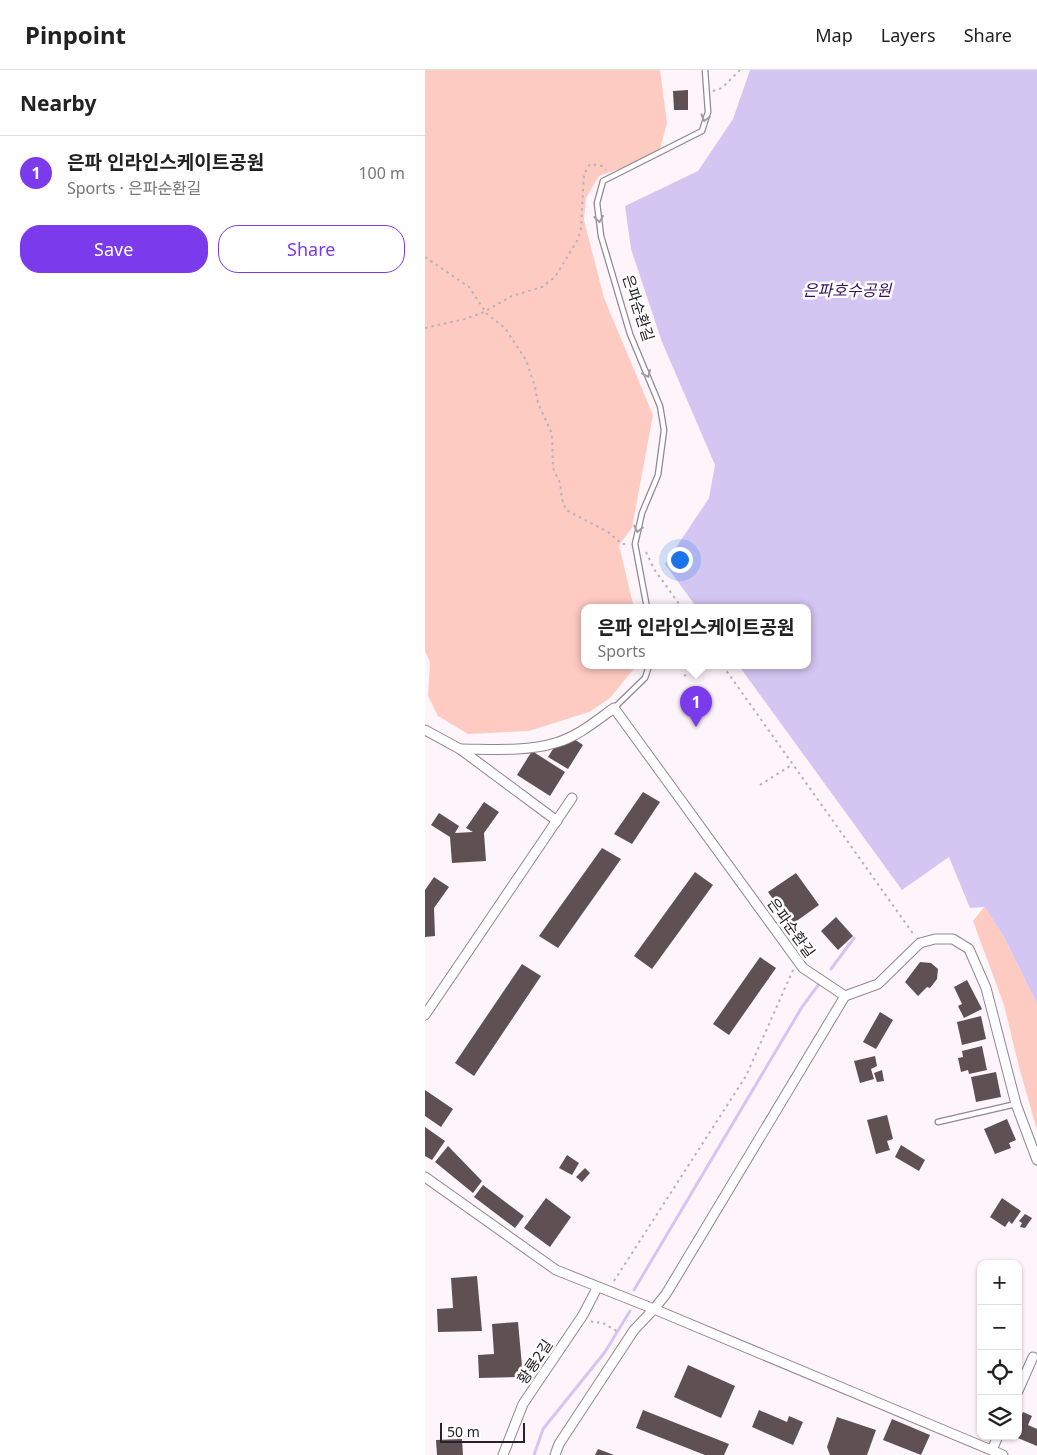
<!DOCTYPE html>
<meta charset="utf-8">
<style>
body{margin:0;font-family:"Noto Sans","Noto Sans KR",sans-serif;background:#f2f2f2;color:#222}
.controls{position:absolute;right:15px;bottom:15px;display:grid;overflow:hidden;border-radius:10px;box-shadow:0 1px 4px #0004}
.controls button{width:45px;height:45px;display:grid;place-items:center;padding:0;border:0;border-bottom:1px solid #e0e0e0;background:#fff;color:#222;font:25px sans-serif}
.scale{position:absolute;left:15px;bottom:12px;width:85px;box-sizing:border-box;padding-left:5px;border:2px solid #272225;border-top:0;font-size:14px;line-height:18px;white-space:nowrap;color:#272225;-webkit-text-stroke:4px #fff;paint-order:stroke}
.you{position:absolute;left:254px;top:489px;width:18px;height:18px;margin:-12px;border:4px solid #fff;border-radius:50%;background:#1a73e8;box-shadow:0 0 0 8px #1a73e833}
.badge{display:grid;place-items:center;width:32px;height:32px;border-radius:50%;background:#7c3aed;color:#fff;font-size:16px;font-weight:700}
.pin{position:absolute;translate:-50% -41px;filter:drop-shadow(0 1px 2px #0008)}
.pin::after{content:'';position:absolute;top:26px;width:18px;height:15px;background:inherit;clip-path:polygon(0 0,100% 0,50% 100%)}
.popup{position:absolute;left:156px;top:534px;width:230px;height:65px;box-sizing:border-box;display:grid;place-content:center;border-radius:10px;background:#fff;filter:drop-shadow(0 1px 4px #0005);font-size:16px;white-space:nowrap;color:#767676}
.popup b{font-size:19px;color:#222}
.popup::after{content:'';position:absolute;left:50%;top:100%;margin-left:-10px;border:10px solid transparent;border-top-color:#fff}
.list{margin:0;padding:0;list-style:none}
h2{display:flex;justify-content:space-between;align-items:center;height:65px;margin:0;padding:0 20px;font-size:21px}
h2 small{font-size:16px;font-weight:400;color:#767676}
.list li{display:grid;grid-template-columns:32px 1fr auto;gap:15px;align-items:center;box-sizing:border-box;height:75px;padding:0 20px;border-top:1px solid #e0e0e0}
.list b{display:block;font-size:19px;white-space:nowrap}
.list p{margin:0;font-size:16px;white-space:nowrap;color:#767676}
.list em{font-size:16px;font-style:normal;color:#767676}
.actions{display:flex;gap:10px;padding:15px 20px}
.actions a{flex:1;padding:11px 0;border:1px solid #7c3aed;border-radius:20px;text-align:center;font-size:18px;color:#7c3aed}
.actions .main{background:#7c3aed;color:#fff}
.icon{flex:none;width:28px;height:28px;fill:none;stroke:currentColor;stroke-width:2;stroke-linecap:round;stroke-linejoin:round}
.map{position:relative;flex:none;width:612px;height:1385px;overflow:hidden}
header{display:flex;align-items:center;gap:30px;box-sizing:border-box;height:70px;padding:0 25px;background:#fff;border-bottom:1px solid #e0e0e0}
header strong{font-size:24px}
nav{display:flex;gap:28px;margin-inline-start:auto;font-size:18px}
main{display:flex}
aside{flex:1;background:#fff}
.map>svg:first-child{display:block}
.green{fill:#fecbc2}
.water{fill:#d3c6f3}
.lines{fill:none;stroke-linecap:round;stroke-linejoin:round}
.stream{stroke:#d3c6f3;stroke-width:3}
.building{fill:#5f5053}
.service-casing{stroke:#94868e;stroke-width:7}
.minor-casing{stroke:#94868e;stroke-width:11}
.path{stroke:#b8b1b5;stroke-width:2;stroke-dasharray:2.5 4;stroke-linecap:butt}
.service{stroke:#fff;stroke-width:4.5}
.minor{stroke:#fff;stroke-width:9}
.oneway{stroke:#9e9c9d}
.labels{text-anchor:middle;stroke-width:5;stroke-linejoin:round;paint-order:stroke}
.street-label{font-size:15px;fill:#272225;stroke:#fff}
.water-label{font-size:16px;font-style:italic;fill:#370f64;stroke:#fff}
</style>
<header>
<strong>Pinpoint</strong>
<nav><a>Map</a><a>Layers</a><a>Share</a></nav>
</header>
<main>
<aside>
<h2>Nearby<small></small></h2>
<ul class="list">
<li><span class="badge">1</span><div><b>은파 인라인스케이트공원</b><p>Sports · 은파순환길</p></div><em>100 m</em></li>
</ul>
<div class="actions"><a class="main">Save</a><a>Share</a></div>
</aside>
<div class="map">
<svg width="612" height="1385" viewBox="0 0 612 1385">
<rect width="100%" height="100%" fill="#fef5fa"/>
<g class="green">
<path d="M 0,0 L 235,0 L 242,53 L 235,79 L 216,91 L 174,106 L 161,128 L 159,150 L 179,228 L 228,345 L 207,458 L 194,475 L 209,538 L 160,538 L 160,596 L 211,596 L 185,628 L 164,642 L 104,661 L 43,664 L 13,646 L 3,626 L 5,592 L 0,581 Z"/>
<path d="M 560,836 L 579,867 L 612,934 L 612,1060 L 594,997 L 579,935 L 548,851 Z"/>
</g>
<path class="water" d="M 325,0 L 612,0 L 612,934 L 579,867 L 560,837 L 545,838 L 524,787 L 477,820 L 314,596 L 382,596 L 382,538 L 272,538 L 240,494 L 284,428 L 290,395 L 237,272 L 206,179 L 200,136 L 273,101 L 308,49 Z"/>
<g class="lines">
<g class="stream">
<path d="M 406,899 L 429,868"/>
<path d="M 209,1220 L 377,937 L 394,914"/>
<path d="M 109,1385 L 118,1359 L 180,1282 L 205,1241"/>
</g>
</g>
<g class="building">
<path d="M 263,20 L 263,40 L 249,40 L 248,21 Z"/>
<path d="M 149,669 L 158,675 L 143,699 L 123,687 L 128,679 Z"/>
<path d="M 107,681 L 140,702 L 125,726 L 92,705 Z"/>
<path d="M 218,722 L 235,732 L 207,774 L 189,764 Z"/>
<path d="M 59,732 L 74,742 L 59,763 L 61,791 L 27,793 L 25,767 L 6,755 L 14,743 L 34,756 L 30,763 L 48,762 L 41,758 Z"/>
<path d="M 177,778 L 196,789 L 133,878 L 114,866 Z"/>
<path d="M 270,802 L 288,815 L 227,899 L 209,886 Z"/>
<path d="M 371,803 L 394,835 L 366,855 L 343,822 Z"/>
<path d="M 9,807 L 24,817 L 9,838 L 10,866 L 0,867 L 0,820 Z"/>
<path d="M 411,847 L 428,866 L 413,880 L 396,861 Z"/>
<path d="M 335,887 L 351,898 L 304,965 L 288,954 Z"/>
<path d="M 495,892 L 506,893 L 513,899 L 512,909 L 505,918 L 502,917 L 493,926 L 480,912 Z"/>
<path d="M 97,894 L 116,906 L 49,1006 L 30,993 Z"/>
<path d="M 542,910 L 557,939 L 539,948 L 533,936 L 537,934 L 529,917 Z"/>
<path d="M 455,942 L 468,950 L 451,979 L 438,972 Z"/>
<path d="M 556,946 L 561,969 L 537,975 L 532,952 Z"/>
<path d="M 557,976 L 562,1000 L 544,1004 L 543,1000 L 536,1002 L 533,988 L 538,987 L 537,981 Z"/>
<path d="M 450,986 L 452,996 L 446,999 L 449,1009 L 435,1013 L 429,991 Z"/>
<path d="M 457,1000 L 459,1011 L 452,1012 L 449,1003 Z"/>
<path d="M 571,1002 L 576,1027 L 551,1032 L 546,1007 Z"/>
<path d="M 0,1020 L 28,1039 L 16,1057 L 0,1046 Z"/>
<path d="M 462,1045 L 468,1069 L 462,1071 L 465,1080 L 451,1084 L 442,1050 Z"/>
<path d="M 582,1049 L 591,1070 L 584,1073 L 586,1078 L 570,1084 L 559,1059 Z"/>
<path d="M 0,1057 L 20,1071 L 7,1090 L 0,1086 Z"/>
<path d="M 476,1075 L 500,1090 L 494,1101 L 470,1087 Z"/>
<path d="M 23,1076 L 57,1111 L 48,1123 L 10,1092 Z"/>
<path d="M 142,1085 L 154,1093 L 147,1105 L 134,1098 Z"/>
<path d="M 160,1098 L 165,1103 L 157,1112 L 151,1107 Z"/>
<path d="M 58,1115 L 99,1146 L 90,1158 L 49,1127 Z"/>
<path d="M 121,1128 L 146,1147 L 125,1177 L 99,1158 Z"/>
<path d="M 577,1128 L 596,1141 L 587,1154 L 584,1151 L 580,1157 L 565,1147 Z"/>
<path d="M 600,1144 L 607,1148 L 600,1158 L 595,1157 L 597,1153 L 594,1151 Z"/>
<path d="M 52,1206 L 57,1261 L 13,1262 L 12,1239 L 28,1238 L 26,1208 Z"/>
<path d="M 93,1252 L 98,1307 L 54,1308 L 53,1285 L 69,1284 L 67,1254 Z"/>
<path d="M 263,1295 L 310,1316 L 296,1348 L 249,1327 Z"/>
<path d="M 218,1340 L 304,1374 L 299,1385 L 280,1385 L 211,1358 Z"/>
<path d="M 334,1340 L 362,1352 L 364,1346 L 378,1352 L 368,1375 L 327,1357 Z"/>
<path d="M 598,1342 L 607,1346 L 603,1355 L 612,1359 L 612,1376 L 588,1366 L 593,1366 L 593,1353 Z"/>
<path d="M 412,1347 L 451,1360 L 442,1385 L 405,1385 L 402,1377 Z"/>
<path d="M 467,1349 L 505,1365 L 496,1385 L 458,1370 Z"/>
<path d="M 37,1369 L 38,1385 L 12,1385 L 11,1370 Z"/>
<path d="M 173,1379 L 189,1385 L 170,1385 Z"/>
</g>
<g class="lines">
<defs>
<g id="service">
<path d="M 222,538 L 210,474 L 217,443 L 233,405 L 239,360 L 235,336 L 205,264 L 176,166 L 172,133 L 178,111 L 277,61 L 283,42 L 280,0"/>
<path d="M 189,638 L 220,608 L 224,596"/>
<path d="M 513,1052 L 591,1034"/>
</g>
<g id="minor">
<path d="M 0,660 L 35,679 L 132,751"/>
<path d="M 35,679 C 65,679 101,682 130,673 C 152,667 171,651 189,638 L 378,898 L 420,926"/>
<path d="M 420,926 L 453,914 L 495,873 L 510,869 L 528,869 L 544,879 L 561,918 L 591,1034 L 612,1090"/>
<path d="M 0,945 L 147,728"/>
<path d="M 0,1107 L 131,1200 L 229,1239 L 241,1224 L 420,926"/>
<path d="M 593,1321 L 608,1287"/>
<path d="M 567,1380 L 573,1366"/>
<path d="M 78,1385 L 98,1334 L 158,1245 L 172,1218"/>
<path d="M 130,1385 L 134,1374 L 209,1260 L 229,1239 L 578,1385"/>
</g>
</defs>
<use href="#service" class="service-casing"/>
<use href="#minor" class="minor-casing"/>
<g class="path">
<path d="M 288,21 L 297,18 L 315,0"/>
<path d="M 0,187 L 44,217 L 62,244 L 80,258 L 101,290 L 110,317 L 113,333 L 127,364 L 128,398 L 135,413 L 137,429 L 141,440 L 183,462 L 197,474 L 203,474"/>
<path d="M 0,258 L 40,249 L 59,242 L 87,226 L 117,217 L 130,207 L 153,169 L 156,158 L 159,104 L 165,94 L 177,96 L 181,100"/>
<path d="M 221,482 L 229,499 L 257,538"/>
<path d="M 298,596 L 489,865"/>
<path d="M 259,606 L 275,596"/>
<path d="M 335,715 L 368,694"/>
<path d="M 189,1211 L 321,1006 L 368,900"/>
<path d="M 166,1251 L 169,1253 L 176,1252 L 195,1263"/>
</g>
<use href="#service" class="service"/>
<use href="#minor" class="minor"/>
</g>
<defs><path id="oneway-chevron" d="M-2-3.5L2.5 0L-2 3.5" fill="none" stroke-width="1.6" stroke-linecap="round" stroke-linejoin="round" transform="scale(1.25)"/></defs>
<g class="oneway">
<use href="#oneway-chevron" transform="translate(280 48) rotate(106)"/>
<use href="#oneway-chevron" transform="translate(174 149) rotate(82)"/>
<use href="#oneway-chevron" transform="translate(222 304) rotate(67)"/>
<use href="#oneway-chevron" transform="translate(213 459) rotate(102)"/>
</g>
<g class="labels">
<g class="street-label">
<text transform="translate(213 238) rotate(72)" y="5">은파순환길</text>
<text transform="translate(366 858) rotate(54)" y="5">은파순환길</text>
<text transform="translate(110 1292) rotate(-56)" y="5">황룡2길</text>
</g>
<g class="water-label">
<text x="422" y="226">은파호수공원</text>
</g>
</g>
</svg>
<div class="controls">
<button>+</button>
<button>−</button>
<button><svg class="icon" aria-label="locate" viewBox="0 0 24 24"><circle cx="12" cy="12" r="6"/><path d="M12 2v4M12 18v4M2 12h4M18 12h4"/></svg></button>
<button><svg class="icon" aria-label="layers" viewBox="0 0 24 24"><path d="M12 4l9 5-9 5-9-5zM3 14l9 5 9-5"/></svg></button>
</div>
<div class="scale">50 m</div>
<div class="you"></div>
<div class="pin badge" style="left:271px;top:657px">1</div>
<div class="popup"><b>은파 인라인스케이트공원</b>Sports</div>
</div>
</main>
